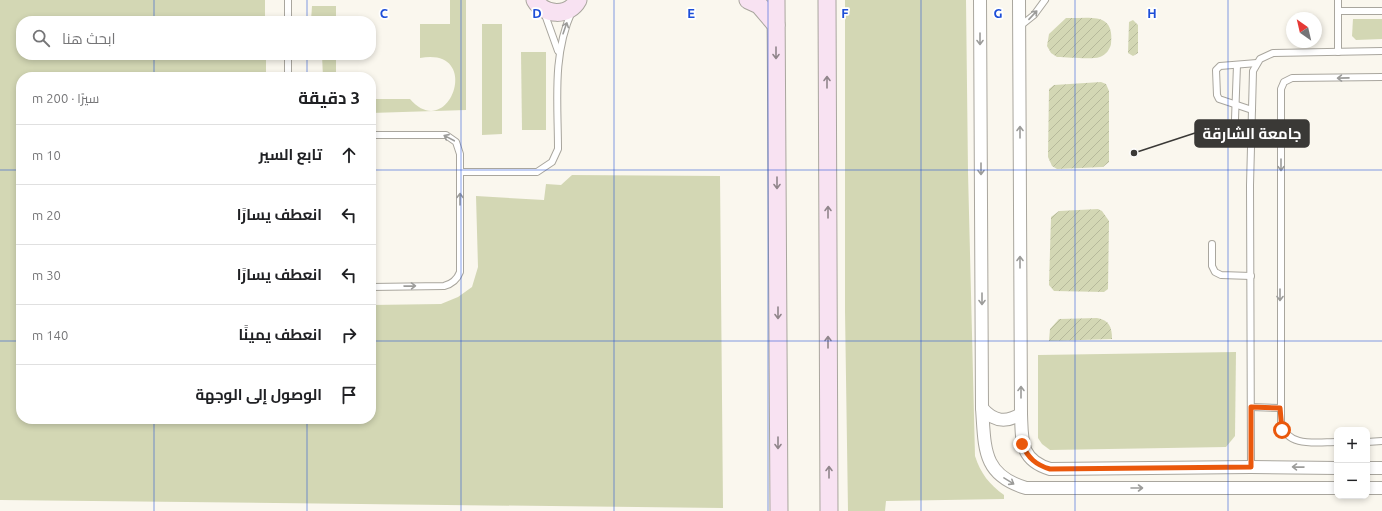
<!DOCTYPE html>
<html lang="ar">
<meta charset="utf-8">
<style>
body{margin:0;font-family:Ubuntu,Cairo,sans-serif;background:#f2f2f2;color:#202124;direction:rtl}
.controls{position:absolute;right:12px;bottom:12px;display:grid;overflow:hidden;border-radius:8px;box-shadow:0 2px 6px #0003}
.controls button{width:36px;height:36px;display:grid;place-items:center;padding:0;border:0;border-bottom:1px solid #e0e0e0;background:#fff;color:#202124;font:20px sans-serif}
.compass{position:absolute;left:1286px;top:12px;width:36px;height:36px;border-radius:50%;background:#fff;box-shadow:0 2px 6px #0003;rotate:326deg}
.stop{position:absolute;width:12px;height:12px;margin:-9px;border:3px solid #ea580c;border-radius:50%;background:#fff}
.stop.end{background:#ea580c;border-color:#fff;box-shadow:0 1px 4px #0008}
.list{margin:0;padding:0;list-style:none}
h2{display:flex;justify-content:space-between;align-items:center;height:52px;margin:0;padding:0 16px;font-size:17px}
h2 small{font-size:13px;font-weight:400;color:#757577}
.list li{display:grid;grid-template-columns:26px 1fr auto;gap:12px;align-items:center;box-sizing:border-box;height:60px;padding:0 16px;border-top:1px solid #e0e0e0}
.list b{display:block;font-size:15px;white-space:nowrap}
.list em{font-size:13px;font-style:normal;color:#757577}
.icon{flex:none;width:22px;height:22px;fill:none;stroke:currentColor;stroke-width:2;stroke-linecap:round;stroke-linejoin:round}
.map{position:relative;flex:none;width:1382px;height:511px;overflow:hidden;direction:ltr}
.search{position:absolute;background:#fff;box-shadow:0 2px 6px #0003;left:16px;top:16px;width:360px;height:44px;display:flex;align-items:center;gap:10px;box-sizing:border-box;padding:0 14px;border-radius:16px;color:#757577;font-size:15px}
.panel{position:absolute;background:#fff;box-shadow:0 2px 6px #0003;left:16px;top:72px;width:360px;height:352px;border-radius:16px;direction:rtl}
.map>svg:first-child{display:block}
.grass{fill:#d3d7b4}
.garden{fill:url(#garden-furrows)}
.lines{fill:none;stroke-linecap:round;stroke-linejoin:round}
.lane-casing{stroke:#a9a69e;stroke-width:8}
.street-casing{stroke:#a9a69e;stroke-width:14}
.secondary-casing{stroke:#a9a69e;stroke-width:19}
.lane{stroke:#fff;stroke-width:6}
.street{stroke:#fff;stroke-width:12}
.secondary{stroke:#f8e2f2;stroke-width:17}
.oneway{stroke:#9c9c9a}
.oneway2{stroke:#90858b}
.route{stroke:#ea580c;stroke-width:5}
.grid{fill:none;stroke:#1d4ed8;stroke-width:1;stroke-opacity:0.55}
.grid-label{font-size:13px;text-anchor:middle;font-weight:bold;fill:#1d4ed8;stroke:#fff;stroke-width:3.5;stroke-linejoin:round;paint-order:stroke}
.leader{fill:none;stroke:#3a3936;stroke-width:1.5}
.callout-dot{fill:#3a3936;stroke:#fff;stroke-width:1.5}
.callout{fill:#3a3936;stroke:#3a3936;stroke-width:1.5}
.callout-label{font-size:15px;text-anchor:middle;font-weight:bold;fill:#fff}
</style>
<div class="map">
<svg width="1382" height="511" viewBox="0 0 1382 511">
<defs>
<pattern id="garden-furrows" width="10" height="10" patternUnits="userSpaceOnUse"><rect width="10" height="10" fill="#d3d7b4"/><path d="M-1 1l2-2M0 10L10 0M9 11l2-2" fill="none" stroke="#b6b99b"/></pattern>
</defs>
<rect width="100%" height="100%" fill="#faf7ee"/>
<g class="grass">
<path d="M 0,0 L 265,0 L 265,21 L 21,21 L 21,55 L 266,55 L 266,77 L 21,77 L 21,419 L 371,419 L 371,305 L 441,304 L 458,297 L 472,287 L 478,267 L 476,196 L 544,200 L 546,184 L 561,185 L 572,175 L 720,176 L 723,508 L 0,500 Z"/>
<path d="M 450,0 L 466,0 L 466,110 L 371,113 L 371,99 L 410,99 C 449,144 484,46 420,58 L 420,24 L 450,24 Z"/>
<path d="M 845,0 L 966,0 L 968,172 L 975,456 C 981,474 989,484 1004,495 L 1004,499 L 886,501 L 885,511 L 848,511 L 845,311 Z"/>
<path d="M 312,6 L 336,6 L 336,21 L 311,21 Z"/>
<path d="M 1353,19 L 1382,19 L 1382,39 L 1356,40 L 1352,36 Z"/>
<path d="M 482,24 L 502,24 L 502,134 L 482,135 Z"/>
<path d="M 521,52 L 546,52 L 546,130 L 522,130 Z"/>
<path d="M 322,55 L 336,55 L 336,77 L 323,77 Z"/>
<path d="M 1236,352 L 1235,436 L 1226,447 L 1050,450 L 1042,444 L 1038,438 L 1038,355 Z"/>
</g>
<g class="garden">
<path d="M 1066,18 C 1089,19 1115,11 1111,44 C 1110,49 1106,55 1100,57 C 1090,60 1069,57 1057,57 L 1051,53 L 1047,46 L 1049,34 Z"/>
<path d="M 1133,20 L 1138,25 L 1138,53 L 1133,56 L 1128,53 L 1129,22 Z"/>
<path d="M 1101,82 L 1106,84 L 1109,91 L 1109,162 L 1103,167 L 1057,169 L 1052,166 L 1048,157 L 1049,89 L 1054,85 Z"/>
<path d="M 1098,209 L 1102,211 L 1109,221 L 1108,289 L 1104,292 L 1054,291 L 1049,285 L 1051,217 L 1059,211 Z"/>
<path d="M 1097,318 C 1109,320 1112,327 1112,339 L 1049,341 L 1050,329 L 1059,319 Z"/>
</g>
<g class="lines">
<defs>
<g id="lane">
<path d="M 288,0 L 288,21"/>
<path d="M 1338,0 L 1338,52"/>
<path d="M 1338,11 L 1382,11"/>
<path d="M 544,12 L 558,51"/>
<path d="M 1019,27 L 1034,15 L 1045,0"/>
<path d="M 288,55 L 288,77"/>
<path d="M 1252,110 L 1219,99 L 1217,95 L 1216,70 L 1220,66 L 1257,63"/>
<path d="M 1235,119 L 1237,65"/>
<path d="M 371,135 L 446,135 L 456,142 L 460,154 L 460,272 C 457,280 452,284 444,286 L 371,287"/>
<path d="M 460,172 L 537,172 L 552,162 L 558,149 C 558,103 552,55 572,11"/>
<path d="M 1212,244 L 1212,266 L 1215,272 L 1221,275 L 1251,276"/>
<path d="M 1251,407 L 1280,408"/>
<path d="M 1337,442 C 1317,442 1287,448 1281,423 L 1281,89 L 1284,82 L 1292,78 L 1382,77"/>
<path d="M 1367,442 L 1382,441"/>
<path d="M 1251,467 L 1250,185 L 1253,71 L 1260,59 L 1273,53 L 1382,51"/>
</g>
<g id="street">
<path d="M 980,0 L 982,408 C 985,448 982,475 1026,488 L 1337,488"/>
<path d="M 1019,0 L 1021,414 C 1022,441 1020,460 1050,469 L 1251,467 L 1337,468"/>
<path d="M 982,408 C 994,422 1006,423 1021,414"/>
<path d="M 1367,468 L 1382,468"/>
<path d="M 1367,488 L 1382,488"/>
</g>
<g id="secondary">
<path d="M 535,0 C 544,16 569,17 578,0"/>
<path d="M 748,0 L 759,5 L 776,25"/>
<path d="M 776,0 L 779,511"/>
<path d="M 827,0 L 829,511"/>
</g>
</defs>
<use href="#lane" class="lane-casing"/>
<use href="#street" class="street-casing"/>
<use href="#secondary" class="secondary-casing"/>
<use href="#lane" class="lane"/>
<use href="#street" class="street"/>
<use href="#secondary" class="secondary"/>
</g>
<defs><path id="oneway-shaft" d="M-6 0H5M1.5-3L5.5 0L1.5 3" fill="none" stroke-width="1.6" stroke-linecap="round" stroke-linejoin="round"/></defs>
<g class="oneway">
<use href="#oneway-shaft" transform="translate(1033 15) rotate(-47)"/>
<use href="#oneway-shaft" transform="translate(565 28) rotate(-71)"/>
<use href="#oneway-shaft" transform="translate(980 39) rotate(90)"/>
<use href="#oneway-shaft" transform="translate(1343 78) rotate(179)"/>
<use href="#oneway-shaft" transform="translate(1020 132) rotate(-90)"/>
<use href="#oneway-shaft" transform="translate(449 138) rotate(-152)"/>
<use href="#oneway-shaft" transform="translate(1281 165) rotate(90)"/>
<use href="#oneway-shaft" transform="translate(981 169) rotate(90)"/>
<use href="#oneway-shaft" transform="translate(460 199) rotate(-90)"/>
<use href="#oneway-shaft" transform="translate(1020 262) rotate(-90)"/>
<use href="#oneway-shaft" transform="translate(410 286) rotate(-1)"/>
<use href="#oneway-shaft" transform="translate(1280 295) rotate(90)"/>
<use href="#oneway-shaft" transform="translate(982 299) rotate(90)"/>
<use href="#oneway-shaft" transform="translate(1021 392) rotate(-90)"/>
<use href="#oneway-shaft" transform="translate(1298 467) rotate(-179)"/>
<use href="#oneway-shaft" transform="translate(1009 481) rotate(32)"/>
<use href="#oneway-shaft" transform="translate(1137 488)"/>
</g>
<g class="oneway2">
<use href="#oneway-shaft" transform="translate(776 53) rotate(90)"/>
<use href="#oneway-shaft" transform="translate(827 82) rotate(-90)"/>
<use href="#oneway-shaft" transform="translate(777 183) rotate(90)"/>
<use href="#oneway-shaft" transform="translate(828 212) rotate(-90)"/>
<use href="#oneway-shaft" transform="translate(778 313) rotate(90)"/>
<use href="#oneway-shaft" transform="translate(828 342) rotate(-90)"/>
<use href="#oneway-shaft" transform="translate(778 443) rotate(90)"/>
<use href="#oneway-shaft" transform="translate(829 472) rotate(-90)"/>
</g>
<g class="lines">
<path class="route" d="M 1022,444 C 1028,458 1036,465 1050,469 L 1251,467 L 1251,407 L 1280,408 L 1282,430"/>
</g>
<path class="grid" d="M 154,0 L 154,21M 307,0 L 307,21M 461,0 L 461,511M 614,0 L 614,511M 768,0 L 768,511M 921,0 L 921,511M 1075,0 L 1075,511M 1228,0 L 1228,511M 154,55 L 154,77M 307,55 L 307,77M 0,170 L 21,170M 371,170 L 1382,170M 0,341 L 21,341M 371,341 L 1382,341M 154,419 L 154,511M 307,419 L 307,511"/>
<g class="grid-label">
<text x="384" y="18">C</text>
<text x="537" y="18">D</text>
<text x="691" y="18">E</text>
<text x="845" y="18">F</text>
<text x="998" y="18">G</text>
<text x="1152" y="18">H</text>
</g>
<path class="leader" d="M1134 153L1195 133"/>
<circle class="callout-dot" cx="1134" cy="153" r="4"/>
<rect class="callout" x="1195" y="120" width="114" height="27" rx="4"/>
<g class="callout-label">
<text x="1252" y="139">جامعة الشارقة</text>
</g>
</svg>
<div class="controls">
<button>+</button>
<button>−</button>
</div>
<svg class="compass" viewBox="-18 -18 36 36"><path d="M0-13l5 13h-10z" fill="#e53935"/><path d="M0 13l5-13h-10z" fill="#757577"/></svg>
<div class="stop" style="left:1282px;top:430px"></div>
<div class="stop end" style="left:1022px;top:444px"></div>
<div class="search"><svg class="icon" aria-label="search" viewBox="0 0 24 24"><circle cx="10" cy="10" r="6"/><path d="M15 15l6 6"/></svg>ابحث هنا</div>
<section class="panel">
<h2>3 دقيقة<small>سيرًا · 200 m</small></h2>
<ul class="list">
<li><svg class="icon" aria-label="ahead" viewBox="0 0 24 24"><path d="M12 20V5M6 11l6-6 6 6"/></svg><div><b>تابع السير</b></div><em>10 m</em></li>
<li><svg class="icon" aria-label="left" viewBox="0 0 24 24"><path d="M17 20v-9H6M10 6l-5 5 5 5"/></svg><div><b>انعطف يسارًا</b></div><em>20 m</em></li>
<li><svg class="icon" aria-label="left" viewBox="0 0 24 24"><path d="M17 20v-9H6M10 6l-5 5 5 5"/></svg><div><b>انعطف يسارًا</b></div><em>30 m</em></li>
<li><svg class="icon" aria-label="right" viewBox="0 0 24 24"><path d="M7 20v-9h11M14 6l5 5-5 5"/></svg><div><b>انعطف يمينًا</b></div><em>140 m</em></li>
<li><svg class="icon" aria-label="arrive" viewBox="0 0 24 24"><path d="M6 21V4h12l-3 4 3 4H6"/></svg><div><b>الوصول إلى الوجهة</b></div></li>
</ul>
</section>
</div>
